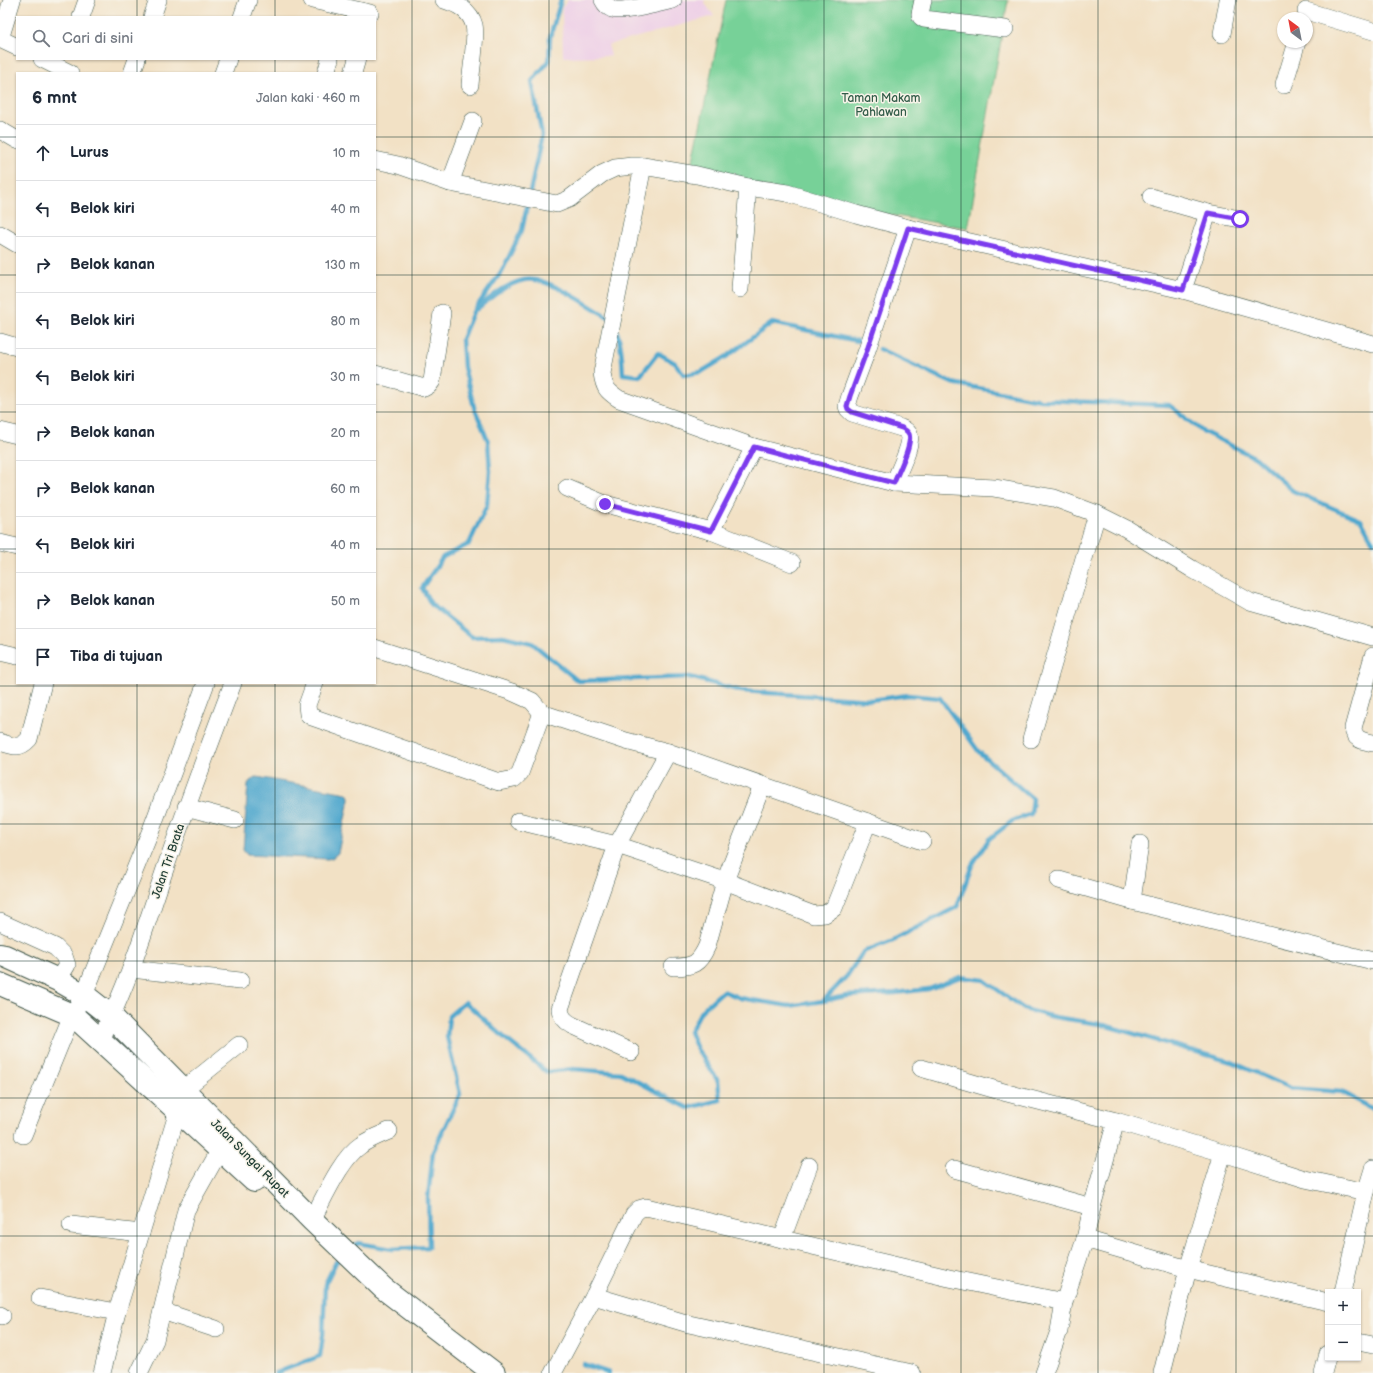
<!DOCTYPE html>
<html lang="id">
<meta charset="utf-8">
<style>
body{margin:0;font-family:"Balsamiq Sans",sans-serif;background:#f2f2f3;color:#1f2937}
.controls{position:absolute;right:12px;bottom:12px;display:grid;overflow:hidden;border-radius:0px;box-shadow:0 1px 3px #0004}
.controls button{width:36px;height:36px;display:grid;place-items:center;padding:0;border:0;border-bottom:1px solid #e0e1e3;background:#fff;color:#1f2937;font:20px sans-serif}
.compass{position:absolute;left:1277px;top:12px;width:36px;height:36px;border-radius:50%;background:#fff;box-shadow:0 1px 3px #0004;rotate:328deg}
.stop{position:absolute;width:12px;height:12px;margin:-9px;border:3px solid #7c3aed;border-radius:50%;background:#fff}
.stop.end{background:#7c3aed;border-color:#fff;box-shadow:0 1px 4px #0008}
.list{margin:0;padding:0;list-style:none}
h2{display:flex;justify-content:space-between;align-items:center;height:52px;margin:0;padding:0 16px;font-size:17px}
h2 small{font-size:13px;font-weight:400;color:#747a83}
.list li{display:grid;grid-template-columns:26px 1fr auto;gap:12px;align-items:center;box-sizing:border-box;height:56px;padding:0 16px;border-top:1px solid #e0e1e3}
.list b{display:block;font-size:15px;white-space:nowrap}
.list em{font-size:13px;font-style:normal;color:#747a83}
.icon{flex:none;width:22px;height:22px;fill:none;stroke:currentColor;stroke-width:2;stroke-linecap:round;stroke-linejoin:round}
.map{position:relative;flex:none;width:1373px;height:1373px;overflow:hidden}
.search{position:absolute;background:#fff;box-shadow:0 1px 3px #0004;left:16px;top:16px;width:360px;height:44px;display:flex;align-items:center;gap:10px;box-sizing:border-box;padding:0 14px;border-radius:0px;color:#747a83;font-size:15px}
.panel{position:absolute;background:#fff;box-shadow:0 1px 3px #0004;left:16px;top:72px;width:360px;height:612px;border-radius:0px}
.map>svg:first-child{display:block}
.built{fill:#eed0e7}
.green{fill:#77d198;stroke:#4b8766}
.water{fill:#51a8ce;stroke:#387281}
.lines{fill:none;stroke-linecap:round;stroke-linejoin:round}
.stream{stroke:#51a8ce;stroke-width:4.5}
.minor-casing{stroke:#3f564a;stroke-width:18}
.major-casing{stroke:#3f564a;stroke-width:24}
.minor{stroke:#fff;stroke-width:17}
.major{stroke:#fff;stroke-width:22}
.route{stroke:#7c3aed;stroke-width:5}
.grid{fill:none;stroke:#1f3d34;stroke-width:1;stroke-opacity:0.55}
.labels{text-anchor:middle;stroke-width:3;stroke-linejoin:round;paint-order:stroke}
.park-label{font-size:12px;fill:#315b48;stroke:#f7f3e8}
.street-label{font-size:12px;fill:#1f3d34;stroke:#f7f3e8}
</style>
<div class="map">
<svg width="1373" height="1373" viewBox="0 0 1373 1373">
<rect width="100%" height="100%" fill="#f7f3e8"/>
<filter id="ink" filterUnits="userSpaceOnUse"><feTurbulence type="fractalNoise" baseFrequency=".025" numOctaves="2"/><feDisplacementMap in="SourceGraphic" scale="8" xChannelSelector="R" yChannelSelector="G"/><feConvolveMatrix kernelMatrix="1 2 1 2 8 2 1 2 1" color-interpolation-filters="sRGB"/></filter>
<filter id="wash" filterUnits="userSpaceOnUse"><feTurbulence type="fractalNoise" baseFrequency=".012" numOctaves="4" result="noise"/><feDisplacementMap in="SourceGraphic" scale="16" xChannelSelector="R" yChannelSelector="G"/><feGaussianBlur stdDeviation="0.9" result="paint"/><feColorMatrix in="noise" values="0 0 0 0 0 0 0 0 0 0 0 0 0 0 0 0 0 1.4 0 .05"/><feComposite in="paint" operator="in"/></filter>
<g filter="url(#wash)">
<rect width="100%" height="100%" fill="#f2e1c5"/>
<path class="built" d="M 568,0 L 705,0 L 704,2 L 714,16 L 608,45 L 611,56 L 563,57 L 562,8 Z"/>
<path class="green" d="M 726,0 L 1008,0 L 968,228 L 872,212 L 691,170 Z"/>
<path class="water" d="M 257,777 L 347,793 L 349,797 L 349,800 L 338,853 L 332,858 L 328,859 L 247,855 L 243,850 L 248,784 L 250,781 Z"/>
<g class="lines">
<g class="stream">
<path d="M 561,0 L 550,37 L 549,61 L 532,81 L 542,135 L 522,230 L 502,271 L 473,312 L 462,339 L 464,367 L 474,407 L 488,441 L 490,471 L 487,505 L 469,544 L 443,557 L 422,588 L 431,604 L 472,637 L 503,636 L 532,643 L 578,681 L 690,677 L 741,691 L 871,700 L 908,695 L 940,698 L 979,752 L 1033,799 L 1031,814 L 1012,821 L 989,839 L 972,865 L 957,907 L 893,940 L 863,952 L 847,976 L 823,1001"/>
<path d="M 477,309 C 491,297 506,284 524,280 C 547,275 590,307 610,318"/>
<path d="M 616,330 C 622,343 622,360 623,374 L 640,376 L 658,353 L 675,363 L 684,375 L 701,372 L 729,355 L 772,323 L 858,341"/>
<path d="M 879,349 L 952,383 L 1040,400 L 1169,405 L 1202,431 L 1256,458 L 1293,491 L 1361,520 L 1373,542"/>
<path d="M 351,1249 L 358,1243 L 392,1249 L 429,1247 L 428,1198 L 433,1152 L 460,1094 L 447,1037 L 449,1016 L 465,1002 L 506,1039 L 547,1072 L 573,1069 L 621,1073 L 688,1108 L 720,1100 L 718,1081 L 697,1049 L 690,1032 L 701,1011 L 723,991 L 740,998 L 789,1006 L 823,1001 L 846,996 L 895,993 L 929,989 L 960,977 L 984,980 L 1024,1009 L 1054,1017 L 1100,1024 L 1232,1062 L 1290,1088 L 1342,1092 L 1373,1109"/>
<path d="M 583,1364 L 609,1373"/>
<path d="M 276,1373 L 320,1356 L 323,1335 L 325,1284 L 336,1262 L 342,1257"/>
</g>
</g>
</g>
<g filter="url(#ink)">
<g class="lines">
<defs>
<g id="minor">
<path d="M 312,0 L 370,13"/>
<path d="M 444,0 C 457,4 470,10 474,25 C 477,36 471,71 470,85"/>
<path d="M 603,0 C 605,4 607,7 612,9 C 623,13 660,3 673,0"/>
<path d="M 923,0 L 920,14 L 921,17 L 924,19 L 1005,29"/>
<path d="M 1306,11 L 1373,31"/>
<path d="M 81,17 L 87,0"/>
<path d="M 152,17 L 158,0"/>
<path d="M 242,17 L 248,0"/>
<path d="M 1222,34 L 1228,0"/>
<path d="M 0,39 L 12,0"/>
<path d="M 0,39 L 17,47"/>
<path d="M 42,59 L 70,73"/>
<path d="M 132,73 L 137,59"/>
<path d="M 223,73 L 228,59"/>
<path d="M 326,73 L 330,59"/>
<path d="M 353,73 L 357,59"/>
<path d="M 1284,85 L 1297,42"/>
<path d="M 0,130 L 17,140"/>
<path d="M 375,160 L 398,165 L 450,183 L 473,121"/>
<path d="M 643,166 L 602,373 C 604,388 607,391 619,399 L 754,447 L 894,483 L 994,488 L 1054,498 L 1097,514 L 1127,529 L 1192,569 L 1250,602 L 1373,637"/>
<path d="M 450,183 L 557,204 L 569,199 L 602,174 L 615,168 L 632,166 L 643,166 L 697,175 L 748,187 L 787,193 L 856,214 L 908,228 L 1183,290 L 1373,344"/>
<path d="M 1151,197 L 1208,213 L 1240,219"/>
<path d="M 0,234 L 17,244"/>
<path d="M 740,289 L 748,187"/>
<path d="M 1183,290 L 1208,213"/>
<path d="M 0,342 L 17,347"/>
<path d="M 375,374 L 424,388 L 429,385 L 432,381 L 442,313"/>
<path d="M 0,431 L 17,435"/>
<path d="M 894,483 C 898,472 913,444 909,434 C 907,431 904,429 901,428 L 852,413 L 848,409 L 847,406 L 850,396 L 866,353 L 908,228"/>
<path d="M 567,488 L 605,504 L 711,531 L 792,563"/>
<path d="M 711,531 L 754,447"/>
<path d="M 0,543 L 17,547"/>
<path d="M 375,648 L 512,692 L 532,701 L 542,713 L 626,741 L 668,752 L 922,841"/>
<path d="M 0,652 L 17,656"/>
<path d="M 1373,656 L 1353,728 C 1354,740 1363,741 1373,743"/>
<path d="M 315,683 L 307,705 L 308,714 L 312,717 L 499,782 L 514,779 L 520,773 L 542,713"/>
<path d="M 1031,739 L 1097,514"/>
<path d="M 0,742 C 13,746 19,750 29,739 L 43,683"/>
<path d="M 186,807 L 235,820"/>
<path d="M 518,821 L 617,845 L 725,881 L 814,915 L 825,914 L 834,908 L 868,822"/>
<path d="M 1059,880 L 1132,901 L 1373,961"/>
<path d="M 1132,901 L 1140,844"/>
<path d="M 0,922 L 55,947 L 64,956 L 67,965 L 58,980"/>
<path d="M 673,967 C 693,967 699,964 707,946 L 725,881 L 762,786"/>
<path d="M 131,969 L 240,981"/>
<path d="M 100,1039 C 128,986 145,928 164,872 C 186,808 209,746 233,683"/>
<path d="M 631,1052 L 572,1025 C 565,1021 561,1017 560,1009 L 617,845 L 668,752"/>
<path d="M 921,1068 L 1007,1093 L 1116,1121 L 1223,1153 L 1305,1179 L 1366,1192"/>
<path d="M 183,1090 L 239,1045"/>
<path d="M 23,1135 L 72,1015 L 84,995 L 151,830 L 206,683"/>
<path d="M 954,1169 L 1092,1207"/>
<path d="M 312,1220 C 324,1198 341,1158 361,1145 C 369,1139 380,1135 389,1131"/>
<path d="M 71,1225 L 141,1233"/>
<path d="M 782,1239 L 809,1166"/>
<path d="M 1085,1239 L 1188,1269 L 1328,1302"/>
<path d="M 1343,1292 L 1366,1192 L 1373,1169"/>
<path d="M 594,1296 L 689,1324 L 912,1373"/>
<path d="M 40,1298 L 117,1312"/>
<path d="M 162,1311 L 216,1329"/>
<path d="M 0,1315 L 2,1316"/>
<path d="M 1358,1342 L 1373,1345"/>
<path d="M 102,1373 L 117,1312 L 178,1111 L 183,1101"/>
<path d="M 139,1373 L 155,1340 L 186,1210 L 225,1141"/>
<path d="M 553,1373 L 594,1296 L 634,1214 L 639,1209 L 646,1207 L 949,1278 L 1064,1302"/>
<path d="M 1044,1373 L 1059,1331 L 1064,1302 L 1085,1239 L 1092,1207 L 1116,1121"/>
<path d="M 1162,1373 L 1188,1269 L 1223,1153"/>
<path d="M 1323,1373 L 1328,1354"/>
</g>
<g id="major">
<path d="M 0,955 L 5,956 L 58,980 L 84,995 L 112,1017 L 312,1220 L 383,1288 L 494,1373"/>
<path d="M 0,984 L 72,1015 L 77,1019 L 254,1181"/>
</g>
</defs>
<use href="#minor" class="minor-casing"/>
<use href="#major" class="major-casing"/>
<use href="#minor" class="minor"/>
<use href="#major" class="major"/>
</g>
</g>
<g class="lines" filter="url(#ink)">
<path class="route" d="M 605,504 L 711,531 L 754,447 L 894,483 C 898,472 913,444 909,434 C 907,431 904,429 902,428 L 852,412 L 848,409 L 847,406 L 850,396 L 866,353 L 908,228 L 1183,290 L 1208,213 L 1240,219"/>
</g>
<path class="grid" d="M 137,0 L 137,17M 275,0 L 275,17M 412,0 L 412,1373M 549,0 L 549,1373M 686,0 L 686,1373M 824,0 L 824,1373M 961,0 L 961,1373M 1098,0 L 1098,1373M 1236,0 L 1236,1373M 137,59 L 137,73M 275,59 L 275,73M 0,137 L 17,137M 375,137 L 1373,137M 0,275 L 17,275M 375,275 L 1373,275M 0,412 L 17,412M 375,412 L 1373,412M 0,549 L 17,549M 375,549 L 1373,549M 137,683 L 137,1373M 275,683 L 275,1373M 0,686 L 1373,686M 0,824 L 1373,824M 0,961 L 1373,961M 0,1098 L 1373,1098M 0,1236 L 1373,1236"/>
<g class="labels">
<g class="park-label">
<text x="881" y="102">Taman Makam<tspan x="881" dy="14">Pahlawan</tspan></text>
</g>
<g class="street-label">
<text transform="translate(168 861) rotate(-71)" y="4">Jalan Tri Brata</text>
<text transform="translate(250 1158) rotate(45)" y="4">Jalan Sungai Rupat</text>
</g>
</g>
</svg>
<div class="controls">
<button>+</button>
<button>−</button>
</div>
<svg class="compass" viewBox="-18 -18 36 36"><path d="M0-13l5 13h-10z" fill="#e53935"/><path d="M0 13l5-13h-10z" fill="#747a83"/></svg>
<div class="stop" style="left:1240px;top:219px"></div>
<div class="stop end" style="left:605px;top:504px"></div>
<div class="search"><svg class="icon" aria-label="search" viewBox="0 0 24 24"><circle cx="10" cy="10" r="6"/><path d="M15 15l6 6"/></svg>Cari di sini</div>
<section class="panel">
<h2>6 mnt<small>Jalan kaki · 460 m</small></h2>
<ul class="list">
<li><svg class="icon" aria-label="ahead" viewBox="0 0 24 24"><path d="M12 20V5M6 11l6-6 6 6"/></svg><div><b>Lurus</b></div><em>10 m</em></li>
<li><svg class="icon" aria-label="left" viewBox="0 0 24 24"><path d="M17 20v-9H6M10 6l-5 5 5 5"/></svg><div><b>Belok kiri</b></div><em>40 m</em></li>
<li><svg class="icon" aria-label="right" viewBox="0 0 24 24"><path d="M7 20v-9h11M14 6l5 5-5 5"/></svg><div><b>Belok kanan</b></div><em>130 m</em></li>
<li><svg class="icon" aria-label="left" viewBox="0 0 24 24"><path d="M17 20v-9H6M10 6l-5 5 5 5"/></svg><div><b>Belok kiri</b></div><em>80 m</em></li>
<li><svg class="icon" aria-label="left" viewBox="0 0 24 24"><path d="M17 20v-9H6M10 6l-5 5 5 5"/></svg><div><b>Belok kiri</b></div><em>30 m</em></li>
<li><svg class="icon" aria-label="right" viewBox="0 0 24 24"><path d="M7 20v-9h11M14 6l5 5-5 5"/></svg><div><b>Belok kanan</b></div><em>20 m</em></li>
<li><svg class="icon" aria-label="right" viewBox="0 0 24 24"><path d="M7 20v-9h11M14 6l5 5-5 5"/></svg><div><b>Belok kanan</b></div><em>60 m</em></li>
<li><svg class="icon" aria-label="left" viewBox="0 0 24 24"><path d="M17 20v-9H6M10 6l-5 5 5 5"/></svg><div><b>Belok kiri</b></div><em>40 m</em></li>
<li><svg class="icon" aria-label="right" viewBox="0 0 24 24"><path d="M7 20v-9h11M14 6l5 5-5 5"/></svg><div><b>Belok kanan</b></div><em>50 m</em></li>
<li><svg class="icon" aria-label="arrive" viewBox="0 0 24 24"><path d="M6 21V4h12l-3 4 3 4H6"/></svg><div><b>Tiba di tujuan</b></div></li>
</ul>
</section>
</div>
